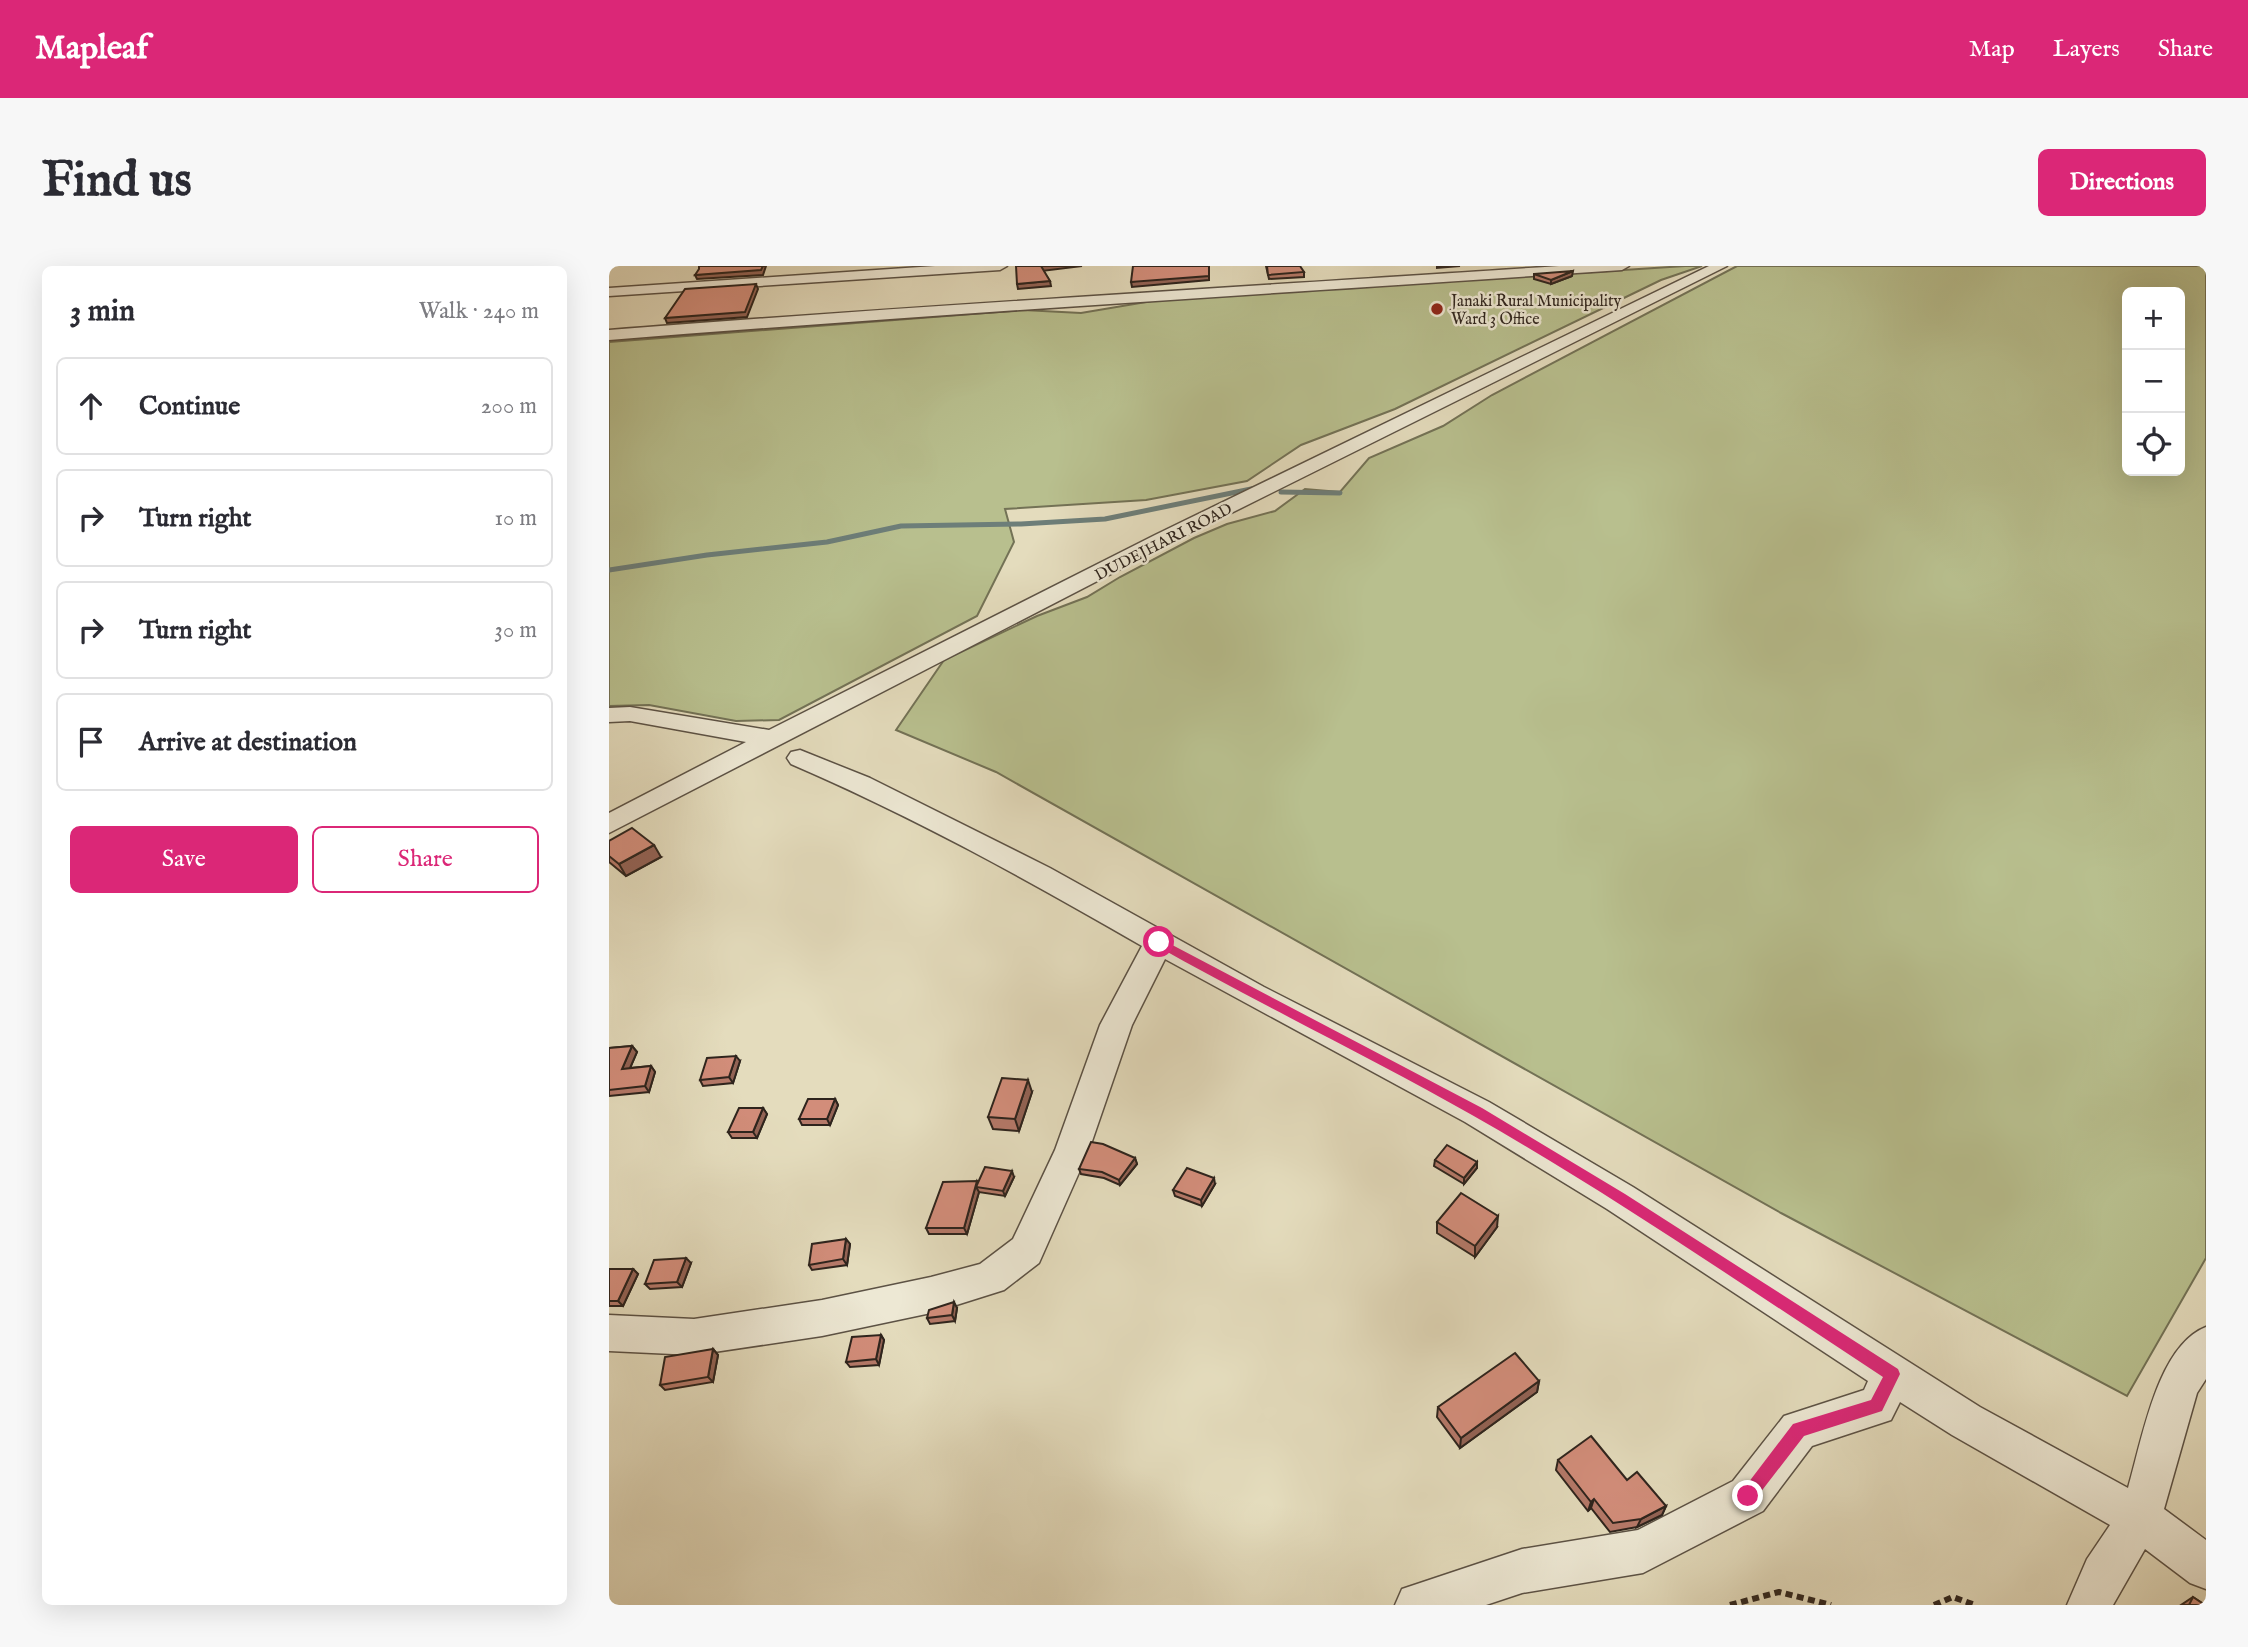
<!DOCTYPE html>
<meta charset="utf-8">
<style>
body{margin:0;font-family:"IM FELL English",serif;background:#f7f7f7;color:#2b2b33}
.controls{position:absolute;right:21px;top:21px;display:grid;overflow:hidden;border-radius:10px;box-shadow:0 7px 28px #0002}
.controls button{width:63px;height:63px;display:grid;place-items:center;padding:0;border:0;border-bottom:2px solid #e1e1e2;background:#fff;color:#2b2b33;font:35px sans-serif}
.stop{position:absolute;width:21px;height:21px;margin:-16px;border:5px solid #db2777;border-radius:50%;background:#fff}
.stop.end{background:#db2777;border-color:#fff;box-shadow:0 2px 7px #0008}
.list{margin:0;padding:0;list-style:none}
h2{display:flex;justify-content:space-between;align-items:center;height:91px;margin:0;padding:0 28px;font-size:30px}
h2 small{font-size:23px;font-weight:400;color:#7c7c81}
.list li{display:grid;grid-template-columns:46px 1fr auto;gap:21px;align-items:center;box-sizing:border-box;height:98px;margin:0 14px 14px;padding:0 14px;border:2px solid #e1e1e2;border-radius:10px}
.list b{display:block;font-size:26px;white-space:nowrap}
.list em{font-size:23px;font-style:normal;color:#7c7c81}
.actions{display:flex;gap:14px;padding:21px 28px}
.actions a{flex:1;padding:16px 0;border:2px solid #db2777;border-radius:10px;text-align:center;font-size:24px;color:#db2777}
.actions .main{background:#db2777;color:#fff}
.icon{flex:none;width:38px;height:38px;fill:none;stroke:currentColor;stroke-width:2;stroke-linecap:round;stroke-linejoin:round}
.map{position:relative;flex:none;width:1597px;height:1339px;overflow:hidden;border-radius:10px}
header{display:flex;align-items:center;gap:42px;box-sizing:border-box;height:98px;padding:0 35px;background:#db2777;color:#fff}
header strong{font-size:33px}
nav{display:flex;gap:38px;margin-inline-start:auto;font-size:24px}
.intro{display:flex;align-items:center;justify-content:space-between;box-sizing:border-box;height:168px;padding:0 42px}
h1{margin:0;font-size:49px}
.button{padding:18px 32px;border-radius:10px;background:#db2777;color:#fff;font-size:24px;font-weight:700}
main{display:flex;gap:42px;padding:0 42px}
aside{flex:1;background:#fff;border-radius:10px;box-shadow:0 7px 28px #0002}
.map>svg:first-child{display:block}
.green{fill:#b8bf8e;stroke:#737256;stroke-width:2;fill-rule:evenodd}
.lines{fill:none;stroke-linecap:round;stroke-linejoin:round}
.stream{stroke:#6d7e79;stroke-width:5}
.minor-casing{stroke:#5c5245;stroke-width:3}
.path{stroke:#2e241d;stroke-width:6;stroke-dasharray:7 4.5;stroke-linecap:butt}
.minor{fill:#ede8d4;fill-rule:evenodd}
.wall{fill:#b57969;stroke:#2e241d;stroke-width:2}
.shaded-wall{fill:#936355;stroke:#2e241d;stroke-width:2}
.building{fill:#d28d7a;stroke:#2e241d;stroke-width:2}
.route{fill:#db2777}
.poi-dot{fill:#8f2418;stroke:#ede8d4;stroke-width:2.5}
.labels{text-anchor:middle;stroke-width:5;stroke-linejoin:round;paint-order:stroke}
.far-poi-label{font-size:16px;fill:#2e241d;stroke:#ede8d4;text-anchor:start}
.far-street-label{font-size:16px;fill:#2e241d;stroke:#ede8d4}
</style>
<header>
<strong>Mapleaf</strong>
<nav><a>Map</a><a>Layers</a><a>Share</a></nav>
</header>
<div class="intro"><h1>Find us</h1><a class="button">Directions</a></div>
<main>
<aside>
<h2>3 min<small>Walk · 240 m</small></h2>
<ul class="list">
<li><svg class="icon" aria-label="ahead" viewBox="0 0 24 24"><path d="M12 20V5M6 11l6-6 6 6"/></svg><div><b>Continue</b></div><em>200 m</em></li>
<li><svg class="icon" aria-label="right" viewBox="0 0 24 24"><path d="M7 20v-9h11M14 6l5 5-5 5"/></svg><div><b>Turn right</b></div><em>10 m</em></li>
<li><svg class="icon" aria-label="right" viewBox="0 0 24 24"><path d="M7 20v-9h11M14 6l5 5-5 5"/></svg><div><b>Turn right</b></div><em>30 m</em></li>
<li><svg class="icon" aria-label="arrive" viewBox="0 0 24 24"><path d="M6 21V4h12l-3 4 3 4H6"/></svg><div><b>Arrive at destination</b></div></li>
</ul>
<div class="actions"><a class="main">Save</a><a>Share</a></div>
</aside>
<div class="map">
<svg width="1597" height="1339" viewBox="0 0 1597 1339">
<rect width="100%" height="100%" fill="#e4dcbd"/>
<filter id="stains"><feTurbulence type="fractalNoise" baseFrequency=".00286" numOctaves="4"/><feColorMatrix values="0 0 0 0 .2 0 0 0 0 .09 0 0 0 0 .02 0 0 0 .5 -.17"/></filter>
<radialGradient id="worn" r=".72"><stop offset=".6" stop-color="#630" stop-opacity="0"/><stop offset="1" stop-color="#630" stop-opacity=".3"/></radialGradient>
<g class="green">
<path d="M 1076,0 L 1093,0 L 1052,14 L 786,143 L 692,179 L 638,215 L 537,234 L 396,243 L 405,276 L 368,350 L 170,454 L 127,455 L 40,439 L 0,440 L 0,76 L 414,44 L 472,47 L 549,34 Z"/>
<path d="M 1128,0 L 1597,0 L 1597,992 L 1518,1130 L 1172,947 L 387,506 L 287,464 L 335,394 L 428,350 L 478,331 L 511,311 L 585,272 L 618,258 L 666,245 L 696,223 L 731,226 L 760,192 L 834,160 L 883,129 ZM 1518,26 L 1571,26 L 1571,205 L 1518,205 Z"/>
</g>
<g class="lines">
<g class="stream">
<path d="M 672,226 L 731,227"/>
<path d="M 0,304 L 98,289 L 218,276 L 292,260 L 412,258 L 496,253 L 647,222"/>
</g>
<defs>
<g id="minor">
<path d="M 326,0 L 398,0 L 391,4 L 0,30 L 0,22 Z"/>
<path d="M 950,0 L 1020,0 L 1013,4 C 675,27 337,47 0,74 L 0,64 C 316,39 633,21 950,0 Z"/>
<path d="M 1100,0 L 1118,0 L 560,278 L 0,567 L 0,547 L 137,476 L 21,455 L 0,456 L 0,442 L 21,441 L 160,464 L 546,269 Z"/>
<path d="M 191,484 L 261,512 L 441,602 L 655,721 L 880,836 L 1024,921 L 1371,1141 L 1519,1222 C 1533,1175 1548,1080 1597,1061 L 1597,1113 L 1588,1127 L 1555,1243 L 1597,1274 L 1597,1323 L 1581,1317 L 1536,1283 L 1504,1339 L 1458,1339 L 1478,1293 L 1501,1259 L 1343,1169 L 1291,1136 L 1282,1154 L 1203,1180 L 1154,1245 L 1034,1307 L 913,1327 L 877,1339 L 786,1339 L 793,1323 L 913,1283 L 1029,1264 L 1124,1215 L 1175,1150 L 1255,1124 L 1259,1115 L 998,943 L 856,856 L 556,693 L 523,759 L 480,884 L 430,997 L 395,1024 L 322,1047 L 213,1070 L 85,1089 L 0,1085 L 0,1049 L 85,1053 L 213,1034 L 322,1011 L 371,998 L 404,973 L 446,884 L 491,759 L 533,680 C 419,614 303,550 182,498 L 178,492 L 182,486 Z"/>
</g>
</defs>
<use href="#minor" class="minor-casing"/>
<g class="path">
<path d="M 1121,1339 L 1170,1326 L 1222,1339"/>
<path d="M 1325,1339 L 1344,1331 L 1366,1339"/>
</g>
<use href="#minor" class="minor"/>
</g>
<g class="wall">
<path d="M 657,0 L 695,6 L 695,11 L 660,13 Z"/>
<path d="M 925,8 L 963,10 L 942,18 L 925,13 Z"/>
<path d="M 0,575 L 52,591 L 17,610 L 0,596 Z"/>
<path d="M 23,780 L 28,786 L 21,802 L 42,800 L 46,806 L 40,826 L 0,830 L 0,782 Z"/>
<path d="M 131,795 L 124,817 L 94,820 L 91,814 Z"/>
<path d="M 423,826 L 410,865 L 384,863 L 379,851 Z"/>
<path d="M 226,833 L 229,839 L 221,859 L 193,859 L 190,853 Z"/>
<path d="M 154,842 L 158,848 L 148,872 L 123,872 L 119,866 Z"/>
<path d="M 526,892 L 528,898 L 511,919 L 495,912 L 472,908 L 470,903 Z"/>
<path d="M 826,894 L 868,896 L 868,902 L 855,918 L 825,900 Z"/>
<path d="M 405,911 L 396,930 L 370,926 L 358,968 L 320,968 L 317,962 L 369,916 Z"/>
<path d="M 606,918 L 593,940 L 566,930 L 564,924 Z"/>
<path d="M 828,956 L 888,961 L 866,991 L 828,967 Z"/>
<path d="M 237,973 L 241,978 L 238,999 L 203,1004 L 200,999 Z"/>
<path d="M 82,997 L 73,1021 L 41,1023 L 36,1018 Z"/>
<path d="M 0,1003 L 24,1003 L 29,1008 L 14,1040 L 0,1040 Z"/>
<path d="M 348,1042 L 346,1055 L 321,1058 L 318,1052 Z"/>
<path d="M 272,1069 L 275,1074 L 270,1099 L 241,1101 L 237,1096 Z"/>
<path d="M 104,1083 L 109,1089 L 104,1116 L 56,1124 L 51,1119 Z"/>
<path d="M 930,1115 L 928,1126 L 851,1182 L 828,1151 L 829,1141 Z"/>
<path d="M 949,1194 L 1018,1214 L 1057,1240 L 1053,1249 L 1028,1261 L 1001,1266 L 982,1242 L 979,1245 L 947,1204 Z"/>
<path d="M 1584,1331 L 1596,1339 L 1572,1339 Z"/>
</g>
<g class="shaded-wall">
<path d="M 154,0 L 157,0 L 154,9 L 88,13 L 86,9 Z"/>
<path d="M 432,0 L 473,0 L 433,5 Z"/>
<path d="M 600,0 L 600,14 L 523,21 L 522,16 Z"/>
<path d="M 828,0 L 851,0 L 828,2 Z"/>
<path d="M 964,5 L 963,10 L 942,18 L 942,14 Z"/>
<path d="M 441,15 L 442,20 L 409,23 L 408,18 Z"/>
<path d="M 147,18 L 149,23 L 138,51 L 58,57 L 56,52 Z"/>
<path d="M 45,579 L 52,591 L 17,610 L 10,598 Z"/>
<path d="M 23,780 L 28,786 L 18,809 L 13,803 Z"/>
<path d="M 127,790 L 131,795 L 124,817 L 120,811 Z"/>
<path d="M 42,800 L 46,806 L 40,826 L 36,820 Z"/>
<path d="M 419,814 L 423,826 L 410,865 L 406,853 Z"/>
<path d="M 226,833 L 229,839 L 221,859 L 218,853 Z"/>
<path d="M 154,842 L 158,848 L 148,872 L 144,866 Z"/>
<path d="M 526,892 L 528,898 L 511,919 L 510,914 Z"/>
<path d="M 868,896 L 868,902 L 855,918 L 855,912 Z"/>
<path d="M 403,905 L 405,911 L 396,930 L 394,925 Z"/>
<path d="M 605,912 L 606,918 L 593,940 L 592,934 Z"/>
<path d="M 368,915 L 371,920 L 367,921 L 370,926 L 358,968 L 355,962 Z"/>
<path d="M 889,950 L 888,961 L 866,991 L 866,980 Z"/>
<path d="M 237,973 L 241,978 L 238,999 L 234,993 Z"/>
<path d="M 77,992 L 82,997 L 73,1021 L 68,1016 Z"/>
<path d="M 24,1003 L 29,1008 L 14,1040 L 9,1035 Z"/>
<path d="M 345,1036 L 348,1042 L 346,1055 L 343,1049 Z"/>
<path d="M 272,1069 L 275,1074 L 270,1099 L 267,1093 Z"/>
<path d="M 104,1083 L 109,1089 L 104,1116 L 99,1111 Z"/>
<path d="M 930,1115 L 928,1126 L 851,1182 L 852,1172 Z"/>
<path d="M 985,1233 L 982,1242 L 979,1245 L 982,1236 Z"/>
<path d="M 1057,1240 L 1053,1249 L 1028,1261 L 1032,1253 Z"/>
</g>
<g class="building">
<path d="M 90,0 L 154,0 L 152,4 L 86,9 L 90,3 Z"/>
<path d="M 407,0 L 435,0 L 432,0 L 441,15 L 408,18 Z"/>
<path d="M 524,0 L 600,0 L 600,10 L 522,16 Z"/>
<path d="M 658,0 L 691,0 L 695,6 L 659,9 Z"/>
<path d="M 964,5 L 942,14 L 925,8 Z"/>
<path d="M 147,18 L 136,46 L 56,52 L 76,23 Z"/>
<path d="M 23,562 L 45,579 L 10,598 L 0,590 L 0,575 Z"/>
<path d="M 23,780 L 13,803 L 42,800 L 36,820 L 0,824 L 0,782 Z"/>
<path d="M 127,790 L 120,811 L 91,814 L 98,792 Z"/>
<path d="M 393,812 L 419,814 L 406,853 L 379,851 Z"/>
<path d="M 199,833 L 226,833 L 218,853 L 190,853 Z"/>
<path d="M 130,842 L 154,842 L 144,866 L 119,866 Z"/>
<path d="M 482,876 L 494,878 L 526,892 L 510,914 L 493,906 L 470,903 Z"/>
<path d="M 838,879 L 868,896 L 855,912 L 826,894 Z"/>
<path d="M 376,901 L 403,905 L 394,925 L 367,921 Z"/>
<path d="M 578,902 L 605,912 L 592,934 L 564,924 Z"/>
<path d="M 368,915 L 355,962 L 317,962 L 334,916 Z"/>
<path d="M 852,927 L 889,950 L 866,980 L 828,956 Z"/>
<path d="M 237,973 L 234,993 L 200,999 L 203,978 Z"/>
<path d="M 77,992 L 68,1016 L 36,1018 L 45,994 Z"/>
<path d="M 0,1003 L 24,1003 L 9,1035 L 0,1035 Z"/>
<path d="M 345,1036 L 343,1049 L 318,1052 L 320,1044 Z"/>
<path d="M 272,1069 L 267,1093 L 237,1096 L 243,1071 Z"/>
<path d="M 104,1083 L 99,1111 L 51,1119 L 56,1091 Z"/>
<path d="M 906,1087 L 930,1115 L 852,1172 L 829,1141 Z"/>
<path d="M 982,1170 L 1018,1214 L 1028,1206 L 1057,1240 L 1032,1253 L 1004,1257 L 985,1233 L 982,1236 L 949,1194 Z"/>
<path d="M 1584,1331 L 1596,1339 L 1580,1339 Z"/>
</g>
<path class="route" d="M 550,672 L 873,842 L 1016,928 L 1289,1103 L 1291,1108 L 1273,1145 L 1195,1170 L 1144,1236 L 1139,1239 L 1133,1236 L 1131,1230 L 1133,1225 L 1184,1158 L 1262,1134 L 1274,1111 C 1138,1022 1004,929 863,849 C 759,790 650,738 546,679 L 546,673 Z"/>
<circle class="poi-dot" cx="828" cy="43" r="7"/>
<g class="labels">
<g class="far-poi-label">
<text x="842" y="40">Janaki Rural Municipality<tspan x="842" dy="18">Ward 3 Office</tspan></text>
</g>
<g class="far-street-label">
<text transform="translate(554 275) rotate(-27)" y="6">DUDEJHARI ROAD</text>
</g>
</g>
<rect width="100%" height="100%" filter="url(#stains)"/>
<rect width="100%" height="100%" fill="url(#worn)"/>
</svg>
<div class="controls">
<button>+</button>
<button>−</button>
<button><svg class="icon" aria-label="locate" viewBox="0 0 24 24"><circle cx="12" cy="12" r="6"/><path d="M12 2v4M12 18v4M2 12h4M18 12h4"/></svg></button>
</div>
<div class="stop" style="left:550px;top:676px"></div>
<div class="stop end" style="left:1139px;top:1230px"></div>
</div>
</main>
